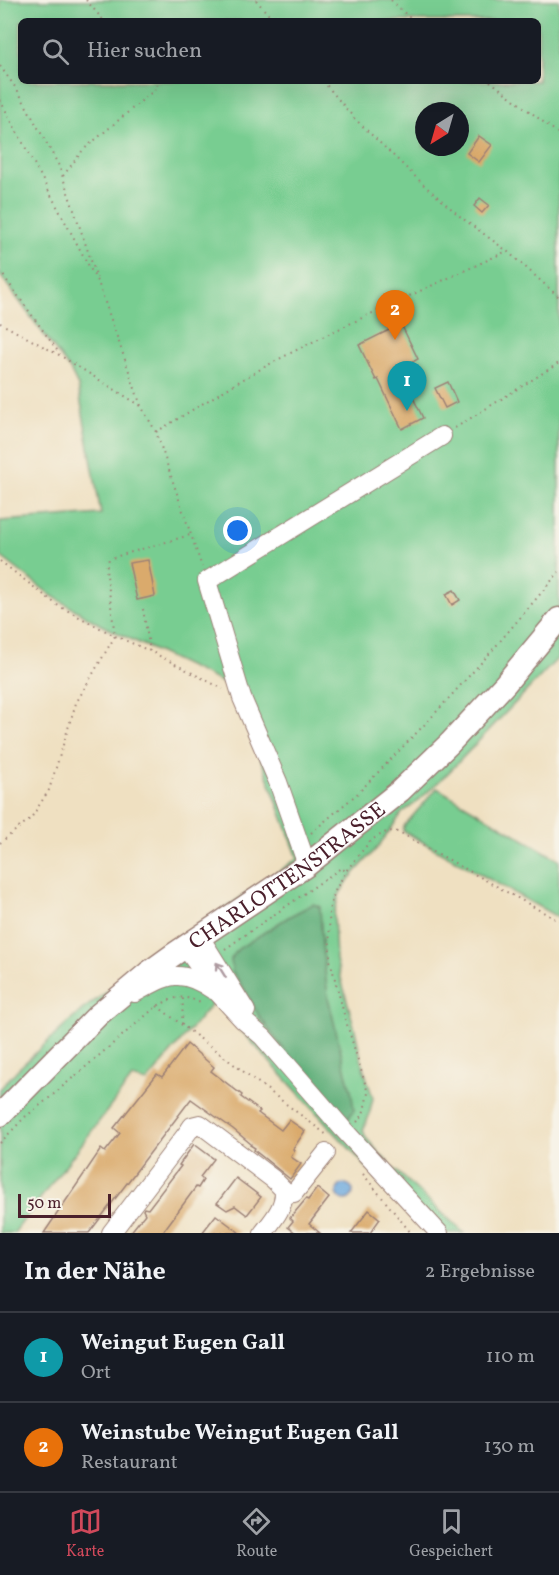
<!DOCTYPE html>
<html lang="de">
<meta charset="utf-8">
<style>
body{margin:0;font-family:Vollkorn,serif;background:#20242c;color:#f1f3f6}
.compass{position:absolute;left:415px;top:102px;width:54px;height:54px;border-radius:50%;background:#171b24;box-shadow:0 6px 24px #0002;rotate:217deg}
.scale{position:absolute;left:18px;bottom:15px;width:93px;box-sizing:border-box;padding-left:6px;border:3px solid #4a1f2b;border-top:0;font-size:16px;line-height:21px;white-space:nowrap;color:#4a1f2b;-webkit-text-stroke:4px #f7f3e8;paint-order:stroke}
.you{position:absolute;left:238px;top:531px;width:21px;height:21px;margin:-15px;border:4px solid #fff;border-radius:50%;background:#1a73e8;box-shadow:0 0 0 9px #1a73e833}
.badge{display:grid;place-items:center;width:39px;height:39px;border-radius:50%;background:#d1495b;color:#fff;font-size:20px;font-weight:700}
.pin{position:absolute;translate:-50% -50px;filter:drop-shadow(0 2px 3px #0008)}
.pin::after{content:'';position:absolute;top:32px;width:21px;height:18px;background:inherit;clip-path:polygon(0 0,100% 0,50% 100%)}
.list{margin:0;padding:0;list-style:none}
h2{display:flex;justify-content:space-between;align-items:center;height:78px;margin:0;padding:0 24px;font-size:26px}
h2 small{font-size:20px;font-weight:400;color:#9ea1a6}
.list li{display:grid;grid-template-columns:39px 1fr auto;gap:18px;align-items:center;box-sizing:border-box;height:90px;padding:0 24px;border-top:2px solid #363941}
.list b{display:block;font-size:22px;white-space:nowrap}
.list p{margin:0;font-size:20px;white-space:nowrap;color:#9ea1a6}
.list em{font-size:20px;font-style:normal;color:#9ea1a6}
.icon{flex:none;width:33px;height:33px;fill:none;stroke:currentColor;stroke-width:2;stroke-linecap:round;stroke-linejoin:round}
.map{position:relative;flex:none;width:559px;height:1233px;overflow:hidden}
.search{position:absolute;background:#171b24;box-shadow:0 6px 24px #0002;left:18px;right:18px;top:18px;height:66px;display:flex;align-items:center;gap:15px;box-sizing:border-box;padding:0 21px;border-radius:9px;color:#9ea1a6;font-size:22px}
.sheet{height:258px;background:#171b24}
nav{display:flex;justify-content:space-around;align-items:center;box-sizing:border-box;height:84px;border-top:2px solid #363941;background:#171b24;font-size:16px;color:#9ea1a6}
nav a{display:grid;justify-items:center;gap:3px}
nav .on{color:#d1495b}
.map>svg:first-child{display:block}
.green{fill:#78cd91;stroke:#61765e;stroke-width:1.5;fill-rule:evenodd}
.forest{fill:#62b07b;stroke:#566853;stroke-width:1.5}
.water{fill:#6ca9de;stroke:#5b6484;stroke-width:1.5}
.building{fill:#daaa6c}
.lines{fill:none;stroke-linecap:round;stroke-linejoin:round}
.minor-casing{stroke:#9c8076;stroke-width:20}
.major-casing{stroke:#9c8076;stroke-width:25}
.path{stroke:#9c8076;stroke-width:2;stroke-dasharray:1.5 4.5;stroke-linecap:butt}
.minor{stroke:#fff;stroke-width:18}
.major{stroke:#fff;stroke-width:22}
.oneway{stroke:#ae9aa0}
.labels{text-anchor:middle;stroke-width:6;stroke-linejoin:round;paint-order:stroke}
.street-label{font-size:22px;fill:#4a1f2b;stroke:#f7f3e8}
</style>
<div class="map">
<svg width="559" height="1233" viewBox="0 0 559 1233">
<rect width="100%" height="100%" fill="#f7f3e8"/>
<filter id="ink" filterUnits="userSpaceOnUse"><feTurbulence type="fractalNoise" baseFrequency=".0167" numOctaves="2"/><feDisplacementMap in="SourceGraphic" scale="12" xChannelSelector="R" yChannelSelector="G"/><feConvolveMatrix kernelMatrix="1 2 1 2 8 2 1 2 1" color-interpolation-filters="sRGB"/></filter>
<filter id="wash" filterUnits="userSpaceOnUse"><feTurbulence type="fractalNoise" baseFrequency=".008" numOctaves="4" result="noise"/><feDisplacementMap in="SourceGraphic" scale="24" xChannelSelector="R" yChannelSelector="G"/><feGaussianBlur stdDeviation="1.35" result="paint"/><feColorMatrix in="noise" values="0 0 0 0 0 0 0 0 0 0 0 0 0 0 0 0 0 1.4 0 .05"/><feComposite in="paint" operator="in"/></filter>
<g filter="url(#wash)">
<rect width="100%" height="100%" fill="#efe0c1"/>
<g class="green">
<path d="M 0,0 L 559,0 L 559,657 L 448,773 L 417,802 L 402,813 L 378,847 L 349,879 L 339,895 L 334,914 L 336,960 L 355,1030 L 363,1067 L 373,1098 L 369,1116 L 363,1130 L 366,1138 L 392,1167 L 464,1233 L 427,1233 L 214,1001 L 147,1082 L 132,1078 L 14,1233 L 0,1233 L 0,1089 L 17,1070 L 82,1010 L 160,953 L 298,858 L 234,688 L 99,624 L 52,596 L 0,556 L 0,521 L 101,514 L 78,386 L 70,370 L 0,275 ZM 21,21 L 538,21 L 538,81 L 21,81 ZM 424,111 L 460,111 L 460,147 L 424,147 Z"/>
<path d="M 437,788 L 559,860 L 559,918 L 403,831 L 404,826 Z"/>
</g>
<path class="forest" d="M 313,904 L 320,907 L 322,944 L 328,997 L 346,1073 L 351,1090 L 354,1110 L 349,1118 L 343,1121 L 278,1042 L 259,1016 L 245,990 L 232,971 L 231,959 L 238,949 L 290,916 Z"/>
<circle class="water" cx="345" cy="1192" r="8"/>
<g id="blocks">
<g class="building">
<path d="M 479,136 L 492,145 L 479,162 L 467,153 Z"/>
<path d="M 480,198 L 489,205 L 482,213 L 474,206 Z"/>
<path d="M 401,324 L 418,359 L 399,369 L 423,418 L 402,429 L 378,379 L 376,380 L 359,345 Z"/>
<path d="M 448,382 L 457,402 L 445,408 L 435,388 Z"/>
<path d="M 148,560 L 155,596 L 137,600 L 129,563 Z"/>
<path d="M 454,590 L 460,600 L 452,605 L 446,594 Z"/>
<path d="M 187,1044 L 214,1067 L 211,1071 L 242,1095 L 241,1097 L 260,1111 L 258,1113 L 281,1130 L 289,1120 L 305,1131 L 293,1149 L 295,1150 L 291,1157 L 301,1164 L 290,1179 L 254,1150 L 255,1148 L 250,1145 L 251,1144 L 233,1129 L 191,1099 L 89,1233 L 44,1233 L 101,1149 L 105,1152 L 120,1133 L 114,1128 L 126,1113 L 157,1074 L 162,1077 Z"/>
<path d="M 194,1144 L 214,1159 L 200,1177 L 203,1180 L 198,1188 L 196,1187 L 162,1233 L 130,1233 L 145,1214 L 143,1210 L 144,1208 L 148,1209 L 181,1166 L 179,1165 Z"/>
<path d="M 236,1178 L 261,1197 L 247,1215 L 235,1206 L 227,1210 L 217,1203 Z"/>
<path d="M 317,1188 L 329,1198 L 309,1224 L 320,1233 L 296,1233 L 288,1227 L 293,1221 L 290,1218 L 306,1199 L 308,1200 Z"/>
<path d="M 369,1210 L 380,1219 L 370,1233 L 351,1233 Z"/>
<path d="M 216,1215 L 240,1233 L 202,1233 Z"/>
</g>
</g>
</g>
<g filter="url(#ink)">
<use href="#blocks" fill-opacity="0" stroke="#9c8076" stroke-width="1.5"/>
<g class="lines">
<defs>
<g id="minor">
<path d="M 307,865 L 278,782 L 242,698 L 207,581 L 442,436"/>
<path d="M 200,937 L 246,1011"/>
<path d="M 185,947 L 219,994 L 243,1020 L 263,1037 L 343,1129 L 439,1233"/>
<path d="M 135,993 C 167,975 180,967 213,990"/>
<path d="M 284,1194 L 294,1193 L 326,1153"/>
<path d="M 111,1233 L 188,1132 L 192,1126 L 200,1124 L 273,1179 L 284,1190 C 285,1207 273,1220 263,1233"/>
</g>
<g id="major">
<path id="s1" d="M 0,1115 L 98,1015 L 148,973 L 173,955 L 307,865 L 400,791 L 450,743 L 505,684 L 559,619"/>
</g>
</defs>
<use href="#minor" class="minor-casing"/>
<use href="#major" class="major-casing"/>
<g class="path">
<path d="M 86,0 L 104,21"/>
<path d="M 256,0 L 274,21"/>
<path d="M 391,0 L 413,21"/>
<path d="M 0,66 L 18,91 L 59,166 L 97,278"/>
<path d="M 323,81 L 354,118 L 424,185 L 462,218 L 507,251 L 559,297"/>
<path d="M 490,81 L 559,134"/>
<path d="M 0,100 L 99,285 L 141,406"/>
<path d="M 63,176 L 83,150 L 158,87 L 153,81"/>
<path d="M 0,271 L 60,354"/>
<path d="M 0,323 L 61,356 L 141,406 L 156,432 L 202,567"/>
<path d="M 455,428 L 559,363"/>
<path d="M 156,432 C 198,407 239,380 283,357 C 356,319 432,286 507,251"/>
<path d="M 0,561 L 57,605 L 115,636 L 150,651 L 223,689"/>
<path d="M 143,609 L 150,651"/>
<path d="M 311,833 L 358,793 L 428,721 L 490,653 L 559,572"/>
<path d="M 0,843 L 31,818 L 49,790 L 76,703 L 115,636 L 106,568 L 109,559 L 118,556 L 190,535"/>
<path d="M 225,949 L 341,868 L 346,871"/>
<path d="M 157,1006 L 327,1135"/>
<path d="M 182,1024 L 183,998"/>
<path d="M 357,1122 L 363,1115 L 368,1093 L 345,1018 L 330,960 L 329,910 L 335,891 L 346,871 L 371,840 L 388,831 L 399,832 L 559,921"/>
<path d="M 0,1143 L 25,1117 L 48,1099 L 157,1006 C 177,996 181,995 201,1002"/>
<path d="M 363,1174 L 411,1233"/>
</g>
<use href="#minor" class="minor"/>
<use href="#major" class="major"/>
</g>
<defs><path id="oneway-shaft" d="M-6 0H5M1.5-3L5.5 0L1.5 3" fill="none" stroke-width="1.6" stroke-linecap="round" stroke-linejoin="round" transform="scale(1.5)"/></defs>
<use class="oneway" href="#oneway-shaft" transform="translate(221 970) rotate(-122)"/>
</g>
<g class="labels">
<g class="street-label">
<text dy="8" stroke="none"><textPath href="#s1" startOffset="375">CHARLOTTENSTRASSE</textPath></text>
</g>
</g>
</svg>
<svg class="compass" viewBox="-18 -18 36 36"><path d="M0-13l5 13h-10z" fill="#e53935"/><path d="M0 13l5-13h-10z" fill="#9ea1a6"/></svg>
<div class="scale">50 m</div>
<div class="you"></div>
<div class="pin badge" style="left:407px;top:411px;background:#0f9aa8">1</div>
<div class="pin badge" style="left:395px;top:340px;background:#e8710a">2</div>
<div class="search"><svg class="icon" aria-label="search" viewBox="0 0 24 24"><circle cx="10" cy="10" r="6"/><path d="M15 15l6 6"/></svg>Hier suchen</div>
</div>
<section class="sheet">
<h2>In der Nähe<small>2 Ergebnisse</small></h2>
<ul class="list">
<li><span class="badge" style="background:#0f9aa8">1</span><div><b>Weingut Eugen Gall</b><p>Ort</p></div><em>110 m</em></li>
<li><span class="badge" style="background:#e8710a">2</span><div><b>Weinstube Weingut Eugen Gall</b><p>Restaurant</p></div><em>130 m</em></li>
</ul>
</section>
<nav>
<a class="on"><svg class="icon" aria-label="map" viewBox="0 0 24 24"><path d="M3 6l6-2 6 2 6-2v14l-6 2-6-2-6 2zM9 4v14M15 6v14"/></svg>Karte</a>
<a><svg class="icon" aria-label="directions" viewBox="0 0 24 24"><path d="M12 3l9 9-9 9-9-9zM9 14v-3h6M13 9l2 2-2 2"/></svg>Route</a>
<a><svg class="icon" aria-label="saved" viewBox="0 0 24 24"><path d="M7 4h10v16l-5-4-5 4z"/></svg>Gespeichert</a>
</nav>
